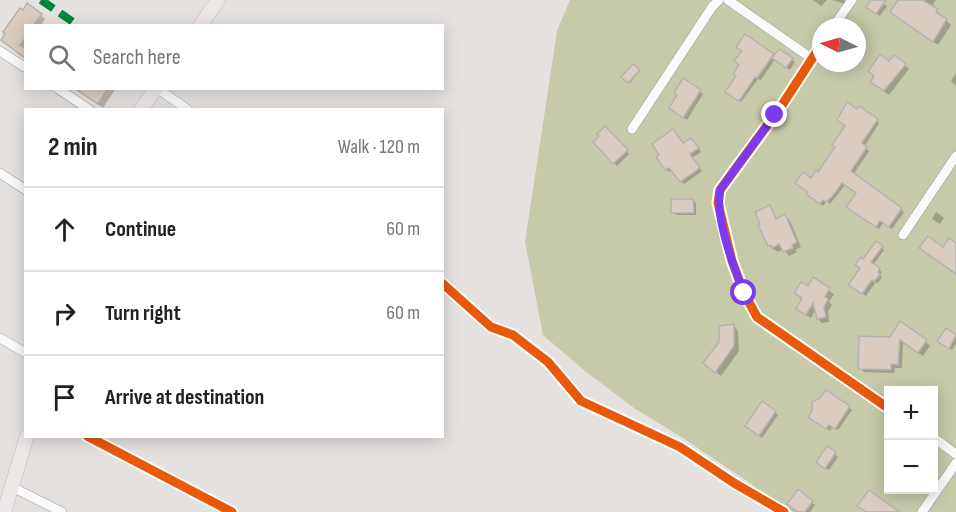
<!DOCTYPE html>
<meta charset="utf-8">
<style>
body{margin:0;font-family:"Sofia Sans Condensed",sans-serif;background:#f2f2f2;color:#222}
.controls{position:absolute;right:18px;bottom:18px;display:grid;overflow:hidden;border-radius:0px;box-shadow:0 3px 15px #0003}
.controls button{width:54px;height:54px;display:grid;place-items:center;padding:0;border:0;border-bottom:2px solid #e0e0e0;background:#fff;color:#222;font:30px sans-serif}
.compass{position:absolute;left:812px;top:18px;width:54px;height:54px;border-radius:50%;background:#fff;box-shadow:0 3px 15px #0003;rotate:275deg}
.stop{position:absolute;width:18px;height:18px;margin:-14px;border:4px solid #7c3aed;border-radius:50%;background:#fff}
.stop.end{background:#7c3aed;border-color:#fff;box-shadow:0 2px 6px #0008}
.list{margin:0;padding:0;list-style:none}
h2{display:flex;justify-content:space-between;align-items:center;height:78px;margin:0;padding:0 24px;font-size:26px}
h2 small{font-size:20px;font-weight:400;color:#767676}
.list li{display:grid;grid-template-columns:39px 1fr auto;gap:18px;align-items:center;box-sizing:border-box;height:84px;padding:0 24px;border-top:2px solid #e0e0e0}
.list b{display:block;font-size:22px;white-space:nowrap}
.list em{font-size:20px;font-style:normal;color:#767676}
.icon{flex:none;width:33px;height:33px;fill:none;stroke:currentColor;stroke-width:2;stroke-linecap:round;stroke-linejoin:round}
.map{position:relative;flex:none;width:956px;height:512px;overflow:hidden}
.search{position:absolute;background:#fff;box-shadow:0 3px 15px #0003;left:24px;top:24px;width:420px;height:66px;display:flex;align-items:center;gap:15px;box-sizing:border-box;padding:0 21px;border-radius:0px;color:#767676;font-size:22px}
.panel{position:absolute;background:#fff;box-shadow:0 3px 15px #0003;left:24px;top:108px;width:420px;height:330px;border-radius:0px}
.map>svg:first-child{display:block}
.green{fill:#c6caa9;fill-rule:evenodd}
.shadow{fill:#0003}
.building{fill:#dbccc1;stroke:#b4b2b0;stroke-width:1.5}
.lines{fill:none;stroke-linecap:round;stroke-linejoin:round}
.street-casing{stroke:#9f9c9a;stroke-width:10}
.primary-casing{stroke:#bdbbba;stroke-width:15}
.street{stroke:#fbfafa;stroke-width:9}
.primary{stroke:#ede8e7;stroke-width:14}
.quiet{stroke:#00873e;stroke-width:8;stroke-dasharray:15 8;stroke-linecap:butt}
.cycleway-casing{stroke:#fff;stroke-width:13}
.cycleway{stroke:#e8590c;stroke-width:9}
.route{stroke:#7c3aed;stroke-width:8}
</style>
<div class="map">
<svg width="956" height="512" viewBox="0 0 956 512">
<rect width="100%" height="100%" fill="#e4e1df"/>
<path class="green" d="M 570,0 L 956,0 L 956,512 L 793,512 L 683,438 L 634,408 L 585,371 L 543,335 L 525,242 L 557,31 ZM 821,27 L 857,27 L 857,63 L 821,63 ZM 888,390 L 934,390 L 934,490 L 888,490 Z"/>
<g class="shadow">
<path d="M 813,0 L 827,0 L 821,6 Z"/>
<path d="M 832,0 L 844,0 L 846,2 L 845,4 Z"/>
<path d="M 872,0 L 878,0 L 887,6 L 880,16 L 871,10 Z"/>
<path d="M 899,0 L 936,0 L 931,7 L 951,25 L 938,45 L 897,17 Z"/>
<path d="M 23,12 L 41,15 L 45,19 L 41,26 L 26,26 L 26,49 L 8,45 Z"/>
<path d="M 745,36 L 775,57 L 780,51 L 795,62 L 790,70 L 775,59 L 761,80 L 758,79 L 741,102 L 730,95 L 741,65 Z"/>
<path d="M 890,63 L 905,65 L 909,69 L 889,95 L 872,82 Z"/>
<path d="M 633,66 L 639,72 L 630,83 L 623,77 Z"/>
<path d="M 956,73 L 956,86 L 951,81 Z"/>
<path d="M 684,81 L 703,94 L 687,120 L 674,111 Z"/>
<path d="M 83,88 L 116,88 L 103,108 L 86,96 L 81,92 Z"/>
<path d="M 877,121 L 879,123 L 864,147 L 869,151 L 853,175 L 904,212 L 892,229 L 883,223 L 879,229 L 851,209 L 858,193 L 845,185 L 830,204 L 827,201 L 823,206 L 811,197 L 811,180 Z"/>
<path d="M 605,128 L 629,154 L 617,166 L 595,142 Z"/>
<path d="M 694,142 L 701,152 L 692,158 L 702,171 L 684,184 L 672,170 L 669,172 L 666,169 L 658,158 L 683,145 Z"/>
<path d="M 693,200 L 696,203 L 696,215 L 676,215 L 673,212 Z"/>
<path d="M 769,207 L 777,219 L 785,216 L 790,221 L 801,247 L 795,250 L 797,252 L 789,256 L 783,249 L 778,252 L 769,246 Z"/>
<path d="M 936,212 L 944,218 L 940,224 L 932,219 Z"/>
<path d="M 882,247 L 884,250 L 873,265 L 882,272 L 880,275 L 882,277 L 878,283 L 876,282 L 866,296 L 853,287 L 863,261 Z"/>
<path d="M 813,280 L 834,294 L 829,302 L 832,305 L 828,312 L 829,322 L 822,323 L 818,319 L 816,309 L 811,318 L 802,313 L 808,289 Z"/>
<path d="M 734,326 L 738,331 L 739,351 L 721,376 L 710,368 Z"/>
<path d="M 946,330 L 956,336 L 956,344 L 952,350 L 942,344 Z"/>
<path d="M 891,338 L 926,342 L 930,346 L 923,356 L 903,343 L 902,368 L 895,368 L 894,373 L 864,372 L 860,368 Z"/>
<path d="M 849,407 L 852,410 L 838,430 L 832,427 L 830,431 L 813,419 Z"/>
<path d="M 775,412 L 778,415 L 762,438 L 750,429 Z"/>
<path d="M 827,448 L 838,457 L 829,470 L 821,465 Z"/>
<path d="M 798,491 L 815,505 L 810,512 L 798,512 Z"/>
</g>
<g class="building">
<path d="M 871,0 L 886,0 L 876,14 L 866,7 Z"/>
<path d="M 898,0 L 923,0 L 938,9 L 936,12 L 947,19 L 933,42 L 890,12 Z"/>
<path d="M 27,3 L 42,14 L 33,26 L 26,26 L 26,37 L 20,45 L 26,49 L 26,59 L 1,40 L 5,34 L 3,32 L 20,8 L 23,10 Z"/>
<path d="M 745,34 L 774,54 L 757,78 L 755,77 L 740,100 L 737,100 L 725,92 L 736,76 L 733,74 L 739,65 L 734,61 L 742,51 L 736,47 Z"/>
<path d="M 779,49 L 793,58 L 786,68 L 772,58 Z"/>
<path d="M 880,54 L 889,61 L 894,55 L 906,64 L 884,91 L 870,82 L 874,76 L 868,71 Z"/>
<path d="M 633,64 L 640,70 L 628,83 L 621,77 Z"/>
<path d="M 683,78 L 701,90 L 683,118 L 669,108 L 677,95 L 674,93 Z"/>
<path d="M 74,88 L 108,88 L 98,104 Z"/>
<path d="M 847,102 L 857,109 L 859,106 L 878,119 L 862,143 L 867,147 L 851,171 L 902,208 L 889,227 L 880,221 L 876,227 L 846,207 L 856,193 L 842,183 L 832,197 L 826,202 L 823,200 L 820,204 L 806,194 L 808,192 L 795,183 L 803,172 L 811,178 L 816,170 L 818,172 L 835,147 L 832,145 L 845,126 L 837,120 Z"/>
<path d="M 605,126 L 628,150 L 613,164 L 593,142 L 599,136 L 597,134 Z"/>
<path d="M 673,129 L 683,143 L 691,138 L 699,148 L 690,154 L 700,168 L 680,182 L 669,168 L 665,170 L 656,157 L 659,155 L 652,144 Z"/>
<path d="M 671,199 L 693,199 L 694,213 L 671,213 Z"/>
<path d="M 770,205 L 776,219 L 785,214 L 797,242 L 792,245 L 793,248 L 783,252 L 779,244 L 772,248 L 771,245 L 768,246 L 758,225 L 760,224 L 755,212 Z"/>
<path d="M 928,236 L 943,247 L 949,238 L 956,243 L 956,274 L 919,248 Z"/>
<path d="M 876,241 L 883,246 L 871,262 L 880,268 L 878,272 L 880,274 L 874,282 L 872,280 L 862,294 L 848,285 L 860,268 L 855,265 L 861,257 L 863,259 Z"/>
<path d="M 813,277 L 830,288 L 825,297 L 828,299 L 824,307 L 826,317 L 817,319 L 813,303 L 806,315 L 796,309 L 802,298 L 794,293 L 801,282 L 808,286 Z"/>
<path d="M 900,321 L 927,340 L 918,353 L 900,340 L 898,365 L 891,364 L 891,370 L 858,369 L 859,336 L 890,337 Z"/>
<path d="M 734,324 L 734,346 L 715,373 L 703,363 L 719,342 L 719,326 Z"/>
<path d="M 946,328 L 956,335 L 949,349 L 937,341 Z"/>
<path d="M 826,390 L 850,406 L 835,429 L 829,425 L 826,429 L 808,417 L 812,411 L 812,402 L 820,398 Z"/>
<path d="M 762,401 L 776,411 L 759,436 L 745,426 Z"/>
<path d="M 827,446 L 836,452 L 825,469 L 816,462 Z"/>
<path d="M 798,489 L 813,501 L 805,512 L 797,512 L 787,504 Z"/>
<path d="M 869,490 L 900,512 L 866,512 L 857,506 Z"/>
</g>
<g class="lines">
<defs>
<g id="street">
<path d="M 728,0 L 811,58"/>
<path d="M 833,27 L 852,0"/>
<path d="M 821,45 L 782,105 L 720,190 L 718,203 L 732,261 L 744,293 L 757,317 L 888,408"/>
<path d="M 0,51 L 26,68"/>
<path d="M 57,88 L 90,110"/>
<path d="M 157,88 L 188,110"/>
<path d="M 632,129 L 712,7 L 719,0"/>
<path d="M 0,173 L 26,190"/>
<path d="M 903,235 L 956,156"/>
<path d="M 442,283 L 491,327 L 513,335 L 548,362 L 581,401 L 680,447 L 734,483 L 784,512"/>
<path d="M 0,338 L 26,353"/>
<path d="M 87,436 L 232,512"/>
<path d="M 934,438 L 956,454"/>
<path d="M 12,487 L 62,512"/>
<path d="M 922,512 L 956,463"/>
</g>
<g id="primary">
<path d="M 200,26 L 218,0"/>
<path d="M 141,110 L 156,88"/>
<path d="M 4,512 L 27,436"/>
</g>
</defs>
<use href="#street" class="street-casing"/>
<use href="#primary" class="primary-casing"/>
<use href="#street" class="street"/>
<use href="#primary" class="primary"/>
<path class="quiet" d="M 41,0 L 79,26"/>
<defs>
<g id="cycleway">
<path d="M 821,45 L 782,105 L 720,190 L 718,203 L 732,261 L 744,293 L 757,317 L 888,408"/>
<path d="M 442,283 L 491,327 L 513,335 L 548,362 L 581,401 L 680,447 L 734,483 L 784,512"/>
<path d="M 87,436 L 232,512"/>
</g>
</defs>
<use href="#cycleway" class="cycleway-casing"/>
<use href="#cycleway" class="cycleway"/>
</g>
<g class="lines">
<path class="route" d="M 744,293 C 733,265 715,218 720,190 L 775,115"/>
</g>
</svg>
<div class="controls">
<button>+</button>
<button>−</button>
</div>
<svg class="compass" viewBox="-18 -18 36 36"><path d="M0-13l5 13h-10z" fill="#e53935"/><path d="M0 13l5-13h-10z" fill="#767676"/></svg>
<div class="stop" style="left:744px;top:293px"></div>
<div class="stop end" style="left:775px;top:115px"></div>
<div class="search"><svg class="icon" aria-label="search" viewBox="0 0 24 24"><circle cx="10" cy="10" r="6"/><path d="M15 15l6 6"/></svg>Search here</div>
<section class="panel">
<h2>2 min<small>Walk · 120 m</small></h2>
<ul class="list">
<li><svg class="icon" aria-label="ahead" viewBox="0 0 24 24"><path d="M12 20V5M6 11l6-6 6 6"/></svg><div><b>Continue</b></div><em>60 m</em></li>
<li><svg class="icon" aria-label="right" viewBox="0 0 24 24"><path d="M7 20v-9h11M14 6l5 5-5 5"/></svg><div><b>Turn right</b></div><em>60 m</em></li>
<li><svg class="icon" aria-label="arrive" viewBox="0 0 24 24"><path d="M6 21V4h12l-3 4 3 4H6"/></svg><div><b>Arrive at destination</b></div></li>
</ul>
</section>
</div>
